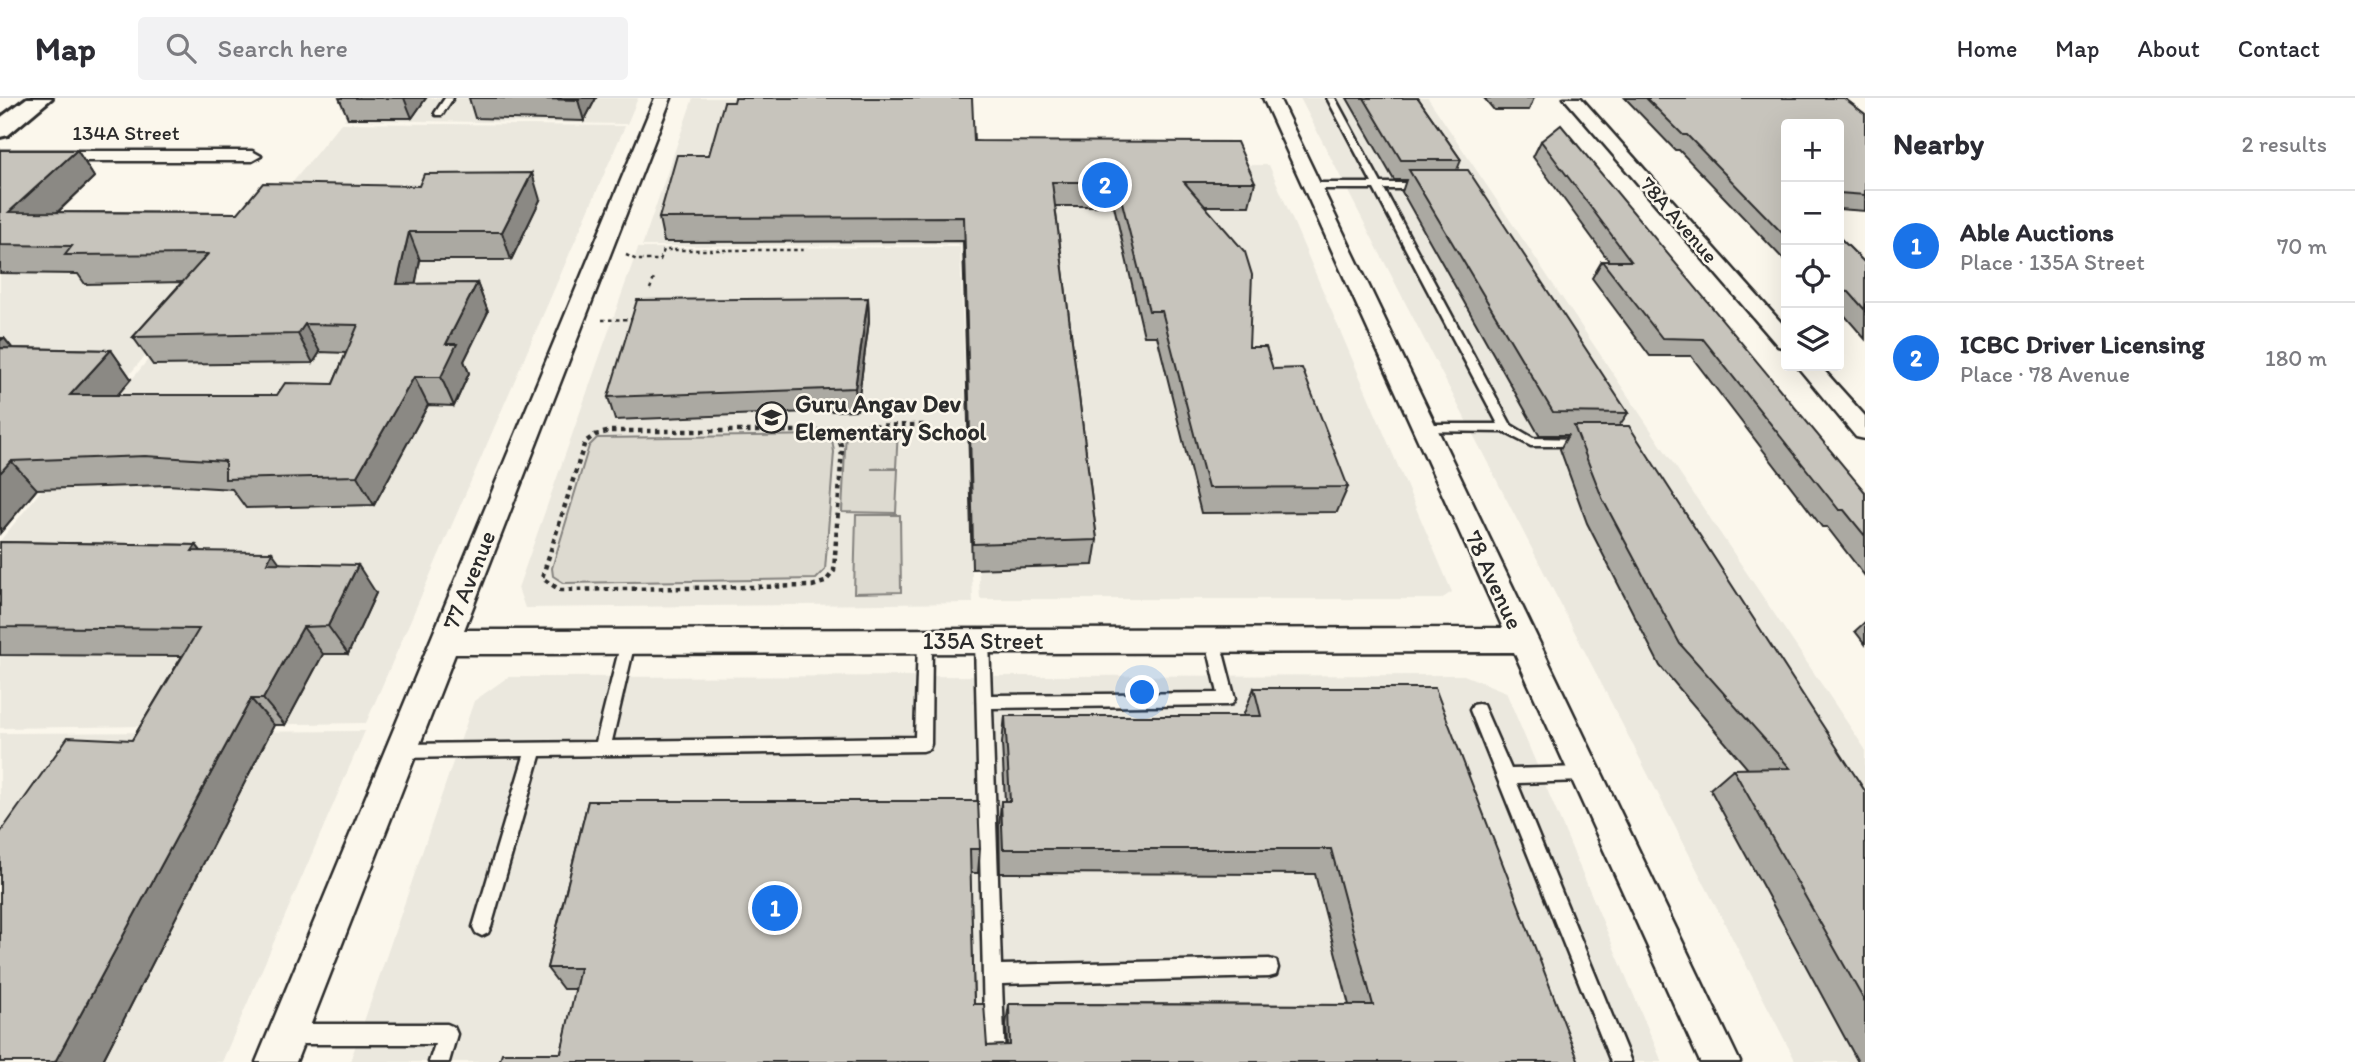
<!DOCTYPE html>
<meta charset="utf-8">
<style>
body{margin:0;font-family:Itim,sans-serif;background:#f2f2f3;color:#2b2b33}
.controls{position:absolute;right:21px;top:21px;display:grid;overflow:hidden;border-radius:7px;box-shadow:0 7px 28px #0002}
.controls button{width:63px;height:63px;display:grid;place-items:center;padding:0;border:0;border-bottom:2px solid #e1e1e2;background:#fff;color:#2b2b33;font:35px sans-serif}
.you{position:absolute;left:1143px;top:595px;width:24px;height:24px;margin:-18px;border:5px solid #fff;border-radius:50%;background:#1a73e8;box-shadow:0 0 0 10px #1a73e833}
.badge{display:grid;place-items:center;width:46px;height:46px;border-radius:50%;background:#1a73e8;color:#fff;font-size:23px;font-weight:700}
.pin{position:absolute;translate:-50% -50%;border:4px solid #fff;box-shadow:0 2px 7px #0006}
.list{margin:0;padding:0;list-style:none}
h2{display:flex;justify-content:space-between;align-items:center;height:91px;margin:0;padding:0 28px;font-size:30px}
h2 small{font-size:23px;font-weight:400;color:#7c7c81}
.list li{display:grid;grid-template-columns:46px 1fr auto;gap:21px;align-items:center;box-sizing:border-box;height:112px;padding:0 28px;border-top:2px solid #e1e1e2}
.list b{display:block;font-size:26px;white-space:nowrap}
.list p{margin:0;font-size:23px;white-space:nowrap;color:#7c7c81}
.list em{font-size:23px;font-style:normal;color:#7c7c81}
.icon{flex:none;width:38px;height:38px;fill:none;stroke:currentColor;stroke-width:2;stroke-linecap:round;stroke-linejoin:round}
.map{position:relative;flex:none;width:1865px;height:964px;overflow:hidden}
header{display:flex;align-items:center;gap:42px;box-sizing:border-box;height:98px;padding:0 35px;background:#fff;border-bottom:2px solid #e1e1e2}
header strong{font-size:33px}
nav{display:flex;gap:38px;margin-inline-start:auto;font-size:24px}
.search{width:490px;height:63px;background:#f2f2f3;display:flex;align-items:center;gap:18px;box-sizing:border-box;padding:0 24px;border-radius:7px;color:#7c7c81;font-size:26px}
main{display:flex}
aside{flex:1;background:#fff}
.map>svg:first-child{display:block}
.built{fill:#ebe8de}
.green{fill:#dddad0;stroke:#84827e;stroke-width:2}
.lines{fill:none;stroke-linecap:round;stroke-linejoin:round}
.service-casing{stroke:#2b2b2b;stroke-width:5}
.minor-casing{stroke:#2b2b2b;stroke-width:5}
.secondary-casing{stroke:#2b2b2b;stroke-width:6}
.path-far1{stroke:#2b2b2b;stroke-width:2.5;stroke-dasharray:3.5 3.5;stroke-linecap:butt}
.path{stroke:#2b2b2b;stroke-width:4.5;stroke-dasharray:4.5 4.5;stroke-linecap:butt}
.service{fill:#fbf7ec;fill-rule:evenodd}
.minor{fill:#fbf7ec;fill-rule:evenodd}
.secondary{fill:#fbf7ec;fill-rule:evenodd}
.wall{fill:#aba9a2;stroke:#2b2b2b;stroke-width:2}
.shaded-wall{fill:#8b8984;stroke:#2b2b2b;stroke-width:2}
.building{fill:#c7c4bc;stroke:#2b2b2b;stroke-width:2}
.labels{text-anchor:middle;stroke-width:5;stroke-linejoin:round;paint-order:stroke}
.far-street-label{font-size:21px;fill:#2b2b2b;stroke:#fbf7ec}
.poi-label{font-size:24px;font-weight:bold;fill:#2b2b2b;stroke:#fbf7ec;text-anchor:start}
.street-label{font-size:24px;fill:#2b2b2b;stroke:#fbf7ec}
</style>
<header>
<strong>Map</strong>
<div class="search"><svg class="icon" aria-label="search" viewBox="0 0 24 24"><circle cx="10" cy="10" r="6"/><path d="M15 15l6 6"/></svg>Search here</div>
<nav><a>Home</a><a>Map</a><a>About</a><a>Contact</a></nav>
</header>
<main>
<div class="map">
<svg width="1865" height="964" viewBox="0 0 1865 964">
<rect width="100%" height="100%" fill="#fbf7ec"/>
<filter id="ink" filterUnits="userSpaceOnUse"><feTurbulence type="fractalNoise" baseFrequency=".0143" numOctaves="2"/><feDisplacementMap in="SourceGraphic" scale="14" xChannelSelector="R" yChannelSelector="G"/><feConvolveMatrix kernelMatrix="1 2 1 2 8 2 1 2 1" color-interpolation-filters="sRGB"/></filter>
<g filter="url(#ink)">
<g class="built">
<path d="M 361,0 L 638,0 L 627,26 L 344,22 Z"/>
<path d="M 693,0 L 962,0 L 963,66 L 1269,67 L 1452,494 L 1441,501 L 980,501 L 961,147 L 642,148 Z"/>
<path d="M 1300,0 L 1428,0 L 1865,651 L 1865,964 L 1796,964 Z"/>
<path d="M 341,25 L 625,28 L 366,625 L 0,630 L 0,443 Z"/>
<path d="M 0,141 L 243,141 L 0,431 Z"/>
<path d="M 960,149 L 973,505 L 525,510 L 518,490 L 638,150 Z"/>
<path d="M 1464,577 L 1506,594 L 1662,964 L 350,964 L 474,603 L 508,579 Z"/>
<path d="M 365,633 L 222,964 L 0,964 L 0,635 Z"/>
</g>
<g class="green">
<path d="M 898,331 L 896,370 L 871,371 L 898,371 L 896,415 L 842,414 L 846,332 Z"/>
<path d="M 824,337 L 832,341 L 834,354 L 825,472 L 816,481 L 564,485 L 553,478 L 552,470 L 589,348 L 597,340 Z"/>
<path d="M 856,417 L 900,417 L 901,494 L 854,495 Z"/>
</g>
<g class="lines">
<defs>
<g id="service">
<path d="M 445,0 L 453,0 L 442,17 L 436,17 L 435,15 Z"/>
<path d="M 1327,0 L 1335,0 L 1381,85 L 1422,85 L 1427,88 L 1422,91 L 1384,91 L 1511,327 L 1533,340 L 1582,341 L 1586,342 L 1588,345 L 1586,348 L 1531,348 L 1504,334 L 1421,333 L 1419,330 L 1425,326 L 1498,326 L 1374,91 L 1312,91 L 1307,88 L 1312,85 L 1372,85 Z"/>
<path d="M 982,537 L 987,539 L 989,543 L 991,597 L 1218,595 L 1206,543 L 1208,539 L 1218,539 L 1220,543 L 1235,601 L 1232,606 L 1227,607 L 992,610 L 1001,867 L 1269,861 L 1276,863 L 1278,870 L 1276,877 L 1269,879 L 1002,886 L 1005,964 L 985,964 L 975,543 L 977,539 Z"/>
<path d="M 628,538 L 633,540 L 635,544 L 612,643 L 915,639 L 918,544 L 920,540 L 930,540 L 932,544 L 931,646 L 929,651 L 923,653 L 540,658 L 491,829 L 488,835 L 482,838 L 476,835 L 473,829 L 524,658 L 401,660 L 395,658 L 393,653 L 395,648 L 401,646 L 596,644 L 621,544 L 623,540 Z"/>
<path d="M 1478,606 L 1483,607 L 1511,671 L 1585,669 L 1591,671 L 1593,676 L 1591,681 L 1585,683 L 1517,685 L 1631,964 L 1611,964 L 1470,612 L 1473,607 Z"/>
<path d="M 289,926 L 447,926 L 454,929 L 457,936 L 449,964 L 429,964 L 435,946 L 289,946 L 282,943 L 279,936 L 282,929 Z"/>
</g>
<g id="minor">
<path d="M 655,0 L 671,0 L 464,532 L 1503,530 L 1263,0 L 1279,0 L 1740,964 L 1700,964 L 1514,554 L 455,556 L 296,964 L 256,964 Z"/>
<path d="M 1564,0 L 1581,0 L 1786,230 L 1786,250 L 1778,248 Z"/>
<path d="M 0,53 L 252,53 L 261,58 L 252,63 L 0,63 Z"/>
<path d="M 1797,268 L 1820,268 L 1865,318 L 1865,341 L 1856,339 Z"/>
</g>
<path id="secondary" d="M 27,0 L 52,0 L 8,37 L 0,39 L 0,20 Z"/>
</defs>
<use href="#service" class="service-casing"/>
<use href="#minor" class="minor-casing"/>
<use href="#secondary" class="secondary-casing"/>
<g class="path-far1">
<path d="M 626,157 L 637,162 L 660,162 L 664,152 L 804,152"/>
<path d="M 650,191 L 655,178"/>
<path d="M 602,222 L 635,221"/>
</g>
<g class="path">
<path d="M 611,333 L 826,333 L 838,339 L 842,350 L 834,473 L 825,484 L 812,488 L 560,492 L 542,480 L 585,344 L 595,337 Z"/>
<path d="M 830,334 L 846,328 L 924,327"/>
</g>
<use href="#service" class="service"/>
<use href="#minor" class="minor"/>
<use href="#secondary" class="secondary"/>
</g>
<g class="wall">
<path d="M 339,0 L 426,0 L 412,20 L 348,20 Z"/>
<path d="M 469,0 L 596,0 L 584,23 L 475,20 Z"/>
<path d="M 1347,0 L 1418,0 L 1461,62 L 1457,72 L 1628,315 L 1619,328 L 1865,693 L 1865,964 L 1858,964 L 1710,691 L 1733,671 L 1748,671 L 1660,568 L 1587,425 L 1560,351 L 1568,337 L 1539,337 L 1402,94 L 1406,82 L 1394,82 Z"/>
<path d="M 1484,0 L 1534,0 L 1529,12 L 1494,12 Z"/>
<path d="M 1625,0 L 1844,0 L 1865,16 L 1865,113 L 1839,111 L 1839,26 L 1786,26 L 1786,164 L 1679,52 L 1675,52 Z"/>
<path d="M 734,4 L 974,43 L 1255,84 L 1249,108 L 1205,108 L 1249,249 L 1273,271 L 1348,389 L 1337,414 L 1201,415 L 1157,238 L 1144,238 L 1114,108 L 1055,108 L 1097,442 L 1093,467 L 972,471 L 963,143 L 664,144 L 659,120 L 709,57 Z"/>
<path d="M 1541,43 L 1865,394 L 1865,478 L 1827,429 L 1822,429 L 1691,258 L 1650,258 L 1592,180 L 1602,163 L 1609,163 L 1533,59 Z"/>
<path d="M 0,52 L 77,52 L 94,79 L 58,114 L 238,115 L 540,102 L 511,162 L 420,162 L 415,186 L 477,185 L 488,214 L 464,263 L 469,275 L 454,308 L 428,307 L 374,407 L 246,410 L 232,391 L 167,387 L 37,391 L 0,435 L 0,240 L 4,240 L 12,250 L 111,252 L 131,281 L 117,297 L 277,297 L 333,286 L 346,255 L 320,254 L 313,265 L 153,267 L 133,239 L 182,184 L 85,186 L 78,176 L 0,175 Z"/>
<path d="M 1839,139 L 1865,165 L 1865,241 L 1839,211 Z"/>
<path d="M 868,200 L 869,223 L 857,312 L 615,322 L 608,299 Z"/>
<path d="M 0,444 L 196,447 L 201,453 L 281,466 L 376,495 L 348,556 L 323,556 L 285,627 L 274,627 L 102,964 L 0,964 L 132,642 L 182,558 L 0,557 Z"/>
<path d="M 1865,524 L 1865,546 L 1855,533 Z"/>
<path d="M 1254,590 L 1579,964 L 561,955 L 576,891 L 563,891 L 547,870 L 588,703 L 980,751 L 978,775 L 970,775 L 974,906 L 987,948 L 1007,947 L 1006,926 L 1009,906 L 1349,907 L 1315,776 L 1000,775 L 999,728 L 1001,703 L 1005,703 L 1002,645 L 1005,618 L 1243,618 Z"/>
</g>
<g class="shaded-wall">
<path d="M 404,0 L 426,0 L 412,20 Z"/>
<path d="M 580,0 L 596,0 L 584,23 L 578,2 Z"/>
<path d="M 77,52 L 94,79 L 29,141 L 9,114 Z"/>
<path d="M 532,75 L 540,102 L 511,162 L 502,134 Z"/>
<path d="M 409,134 L 420,162 L 410,215 L 397,186 Z"/>
<path d="M 477,185 L 488,214 L 464,263 L 469,275 L 454,308 L 441,279 L 446,246 Z"/>
<path d="M 868,200 L 869,223 L 857,312 L 855,290 Z"/>
<path d="M 305,226 L 320,254 L 313,265 L 298,236 Z"/>
<path d="M 4,240 L 27,268 L 0,258 L 0,243 Z"/>
<path d="M 111,252 L 131,281 L 93,326 L 70,297 Z"/>
<path d="M 414,279 L 428,307 L 374,407 L 357,378 Z"/>
<path d="M 11,363 L 37,391 L 0,435 L 0,375 Z"/>
<path d="M 196,447 L 218,475 L 192,453 Z"/>
<path d="M 272,454 L 292,482 L 267,465 Z"/>
<path d="M 358,467 L 376,495 L 348,556 L 328,528 Z"/>
<path d="M 303,529 L 323,556 L 285,627 L 263,601 Z"/>
<path d="M 251,601 L 274,627 L 102,964 L 55,964 Z"/>
</g>
<g class="building">
<path d="M 498,0 L 580,0 L 578,2 Z"/>
<path d="M 735,0 L 972,0 L 974,43 L 1237,44 L 1255,84 L 1184,84 L 1245,154 L 1252,177 L 1249,249 L 1266,249 L 1273,271 L 1302,270 L 1348,389 L 1208,390 L 1162,213 L 1149,213 L 1117,84 L 1052,84 L 1097,442 L 973,446 L 964,119 L 659,120 L 677,57 L 709,57 L 724,4 L 734,4 Z"/>
<path d="M 1364,0 L 1418,0 L 1461,62 L 1401,62 Z"/>
<path d="M 1646,0 L 1844,0 L 1865,16 L 1865,97 L 1839,95 L 1839,26 L 1786,26 L 1786,139 L 1687,37 L 1683,37 Z"/>
<path d="M 1561,27 L 1865,394 L 1865,438 L 1844,412 L 1839,412 L 1703,241 L 1662,240 L 1602,163 L 1631,163 L 1541,43 Z"/>
<path d="M 0,52 L 77,52 L 9,114 L 238,115 L 263,85 L 419,88 L 424,76 L 532,75 L 502,134 L 409,134 L 397,186 L 477,185 L 446,246 L 457,246 L 441,279 L 414,279 L 357,378 L 225,381 L 225,363 L 145,358 L 11,363 L 0,375 L 0,250 L 111,252 L 70,297 L 277,297 L 285,285 L 333,286 L 358,227 L 305,226 L 298,236 L 133,239 L 208,156 L 65,157 L 72,148 L 0,147 Z"/>
<path d="M 1409,72 L 1468,72 L 1628,315 L 1553,314 Z"/>
<path d="M 1839,139 L 1865,165 L 1865,212 L 1849,194 L 1840,193 L 1839,192 Z"/>
<path d="M 868,200 L 855,290 L 608,299 L 637,202 Z"/>
<path d="M 1574,328 L 1629,328 L 1865,693 L 1865,904 L 1733,671 L 1790,670 L 1680,546 L 1603,402 Z"/>
<path d="M 0,444 L 196,447 L 192,453 L 272,454 L 267,465 L 358,467 L 328,528 L 303,529 L 263,601 L 251,601 L 55,964 L 0,964 L 0,735 L 68,639 L 132,642 L 199,531 L 0,529 Z"/>
<path d="M 1254,590 L 1435,590 L 1579,964 L 499,964 L 502,955 L 561,955 L 580,870 L 547,870 L 588,703 L 978,703 L 980,751 L 970,751 L 974,906 L 984,906 L 987,948 L 1010,947 L 1009,906 L 1373,907 L 1331,751 L 1003,751 L 1001,703 L 1010,703 L 1005,618 L 1261,618 Z"/>
</g>
</g>
<defs>
<symbol id="school-ring" viewBox="-11 -11 22 22"><circle r="9.5" fill="#fbf7ec" stroke="#2b2b2b" stroke-width="1.5"/><path d="M0-5L7-2L0 1L-7-2ZM-4 1L0 2.5L4 1V4Q0 6-4 4Z" fill="#2b2b2b"/></symbol>
</defs>
<g fill-rule="evenodd">
<use href="#school-ring" x="754" y="302" width="35" height="35"/>
</g>
<g class="labels">
<g class="far-street-label">
<text x="126" y="42">134A Street</text>
<text transform="translate(1679 122) rotate(49)" y="7">78A Avenue</text>
</g>
<g class="poi-label">
<text x="795" y="314">Guru Angav Dev<tspan x="795" dy="28">Elementary School</tspan></text>
</g>
<g class="street-label">
<text transform="translate(469 482) rotate(-68)" y="8">77 Avenue</text>
<text transform="translate(1494 482) rotate(65)" y="8">78 Avenue</text>
<text x="983" y="551">135A Street</text>
</g>
</g>
</svg>
<div class="controls">
<button>+</button>
<button>−</button>
<button><svg class="icon" aria-label="locate" viewBox="0 0 24 24"><circle cx="12" cy="12" r="6"/><path d="M12 2v4M12 18v4M2 12h4M18 12h4"/></svg></button>
<button><svg class="icon" aria-label="layers" viewBox="0 0 24 24"><path d="M12 4l9 5-9 5-9-5zM3 14l9 5 9-5"/></svg></button>
</div>
<div class="you"></div>
<div class="pin badge" style="left:775px;top:810px">1</div>
<div class="pin badge" style="left:1105px;top:87px">2</div>
</div>
<aside>
<h2>Nearby<small>2 results</small></h2>
<ul class="list">
<li><span class="badge">1</span><div><b>Able Auctions</b><p>Place · 135A Street</p></div><em>70 m</em></li>
<li><span class="badge">2</span><div><b>ICBC Driver Licensing</b><p>Place · 78 Avenue</p></div><em>180 m</em></li>
</ul>
</aside>
</main>
